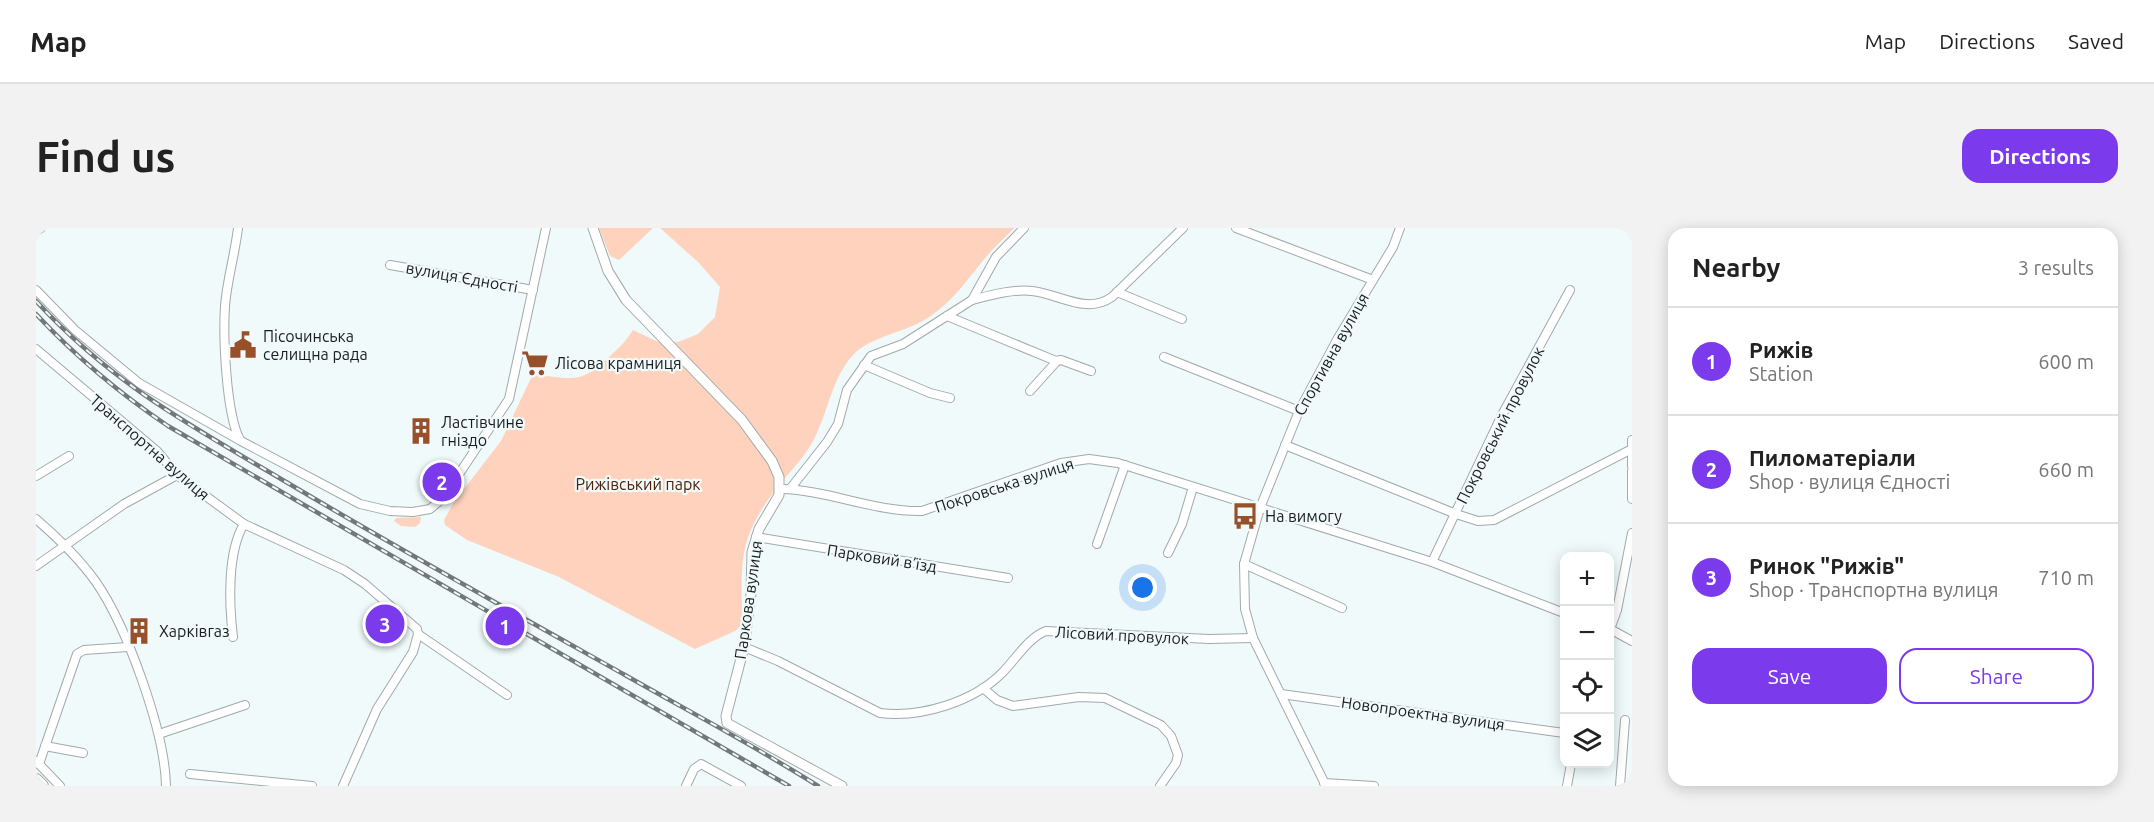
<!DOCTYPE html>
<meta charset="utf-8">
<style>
body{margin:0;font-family:Ubuntu,sans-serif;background:#f2f2f2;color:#222}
.controls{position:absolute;right:18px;bottom:18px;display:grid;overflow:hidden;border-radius:12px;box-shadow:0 3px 15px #0003}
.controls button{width:54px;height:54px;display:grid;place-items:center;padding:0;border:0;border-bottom:2px solid #e0e0e0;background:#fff;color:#222;font:30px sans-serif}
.you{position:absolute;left:1107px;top:360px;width:21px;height:21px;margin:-15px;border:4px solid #fff;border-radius:50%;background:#1a73e8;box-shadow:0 0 0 9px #1a73e833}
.badge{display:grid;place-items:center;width:39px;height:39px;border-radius:50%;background:#7c3aed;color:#fff;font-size:20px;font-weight:700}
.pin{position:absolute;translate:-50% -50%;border:3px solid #fff;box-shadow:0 2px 6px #0006}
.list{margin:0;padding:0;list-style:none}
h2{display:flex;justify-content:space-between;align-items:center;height:78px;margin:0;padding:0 24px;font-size:26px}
h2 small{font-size:20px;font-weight:400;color:#767676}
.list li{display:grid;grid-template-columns:39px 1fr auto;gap:18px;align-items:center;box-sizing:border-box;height:108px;padding:0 24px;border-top:2px solid #e0e0e0}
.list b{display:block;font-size:22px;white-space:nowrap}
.list p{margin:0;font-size:20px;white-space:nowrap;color:#767676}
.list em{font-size:20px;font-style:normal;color:#767676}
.actions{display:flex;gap:12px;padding:18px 24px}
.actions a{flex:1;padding:14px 0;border:2px solid #7c3aed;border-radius:18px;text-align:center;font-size:21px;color:#7c3aed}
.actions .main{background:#7c3aed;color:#fff}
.icon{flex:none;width:33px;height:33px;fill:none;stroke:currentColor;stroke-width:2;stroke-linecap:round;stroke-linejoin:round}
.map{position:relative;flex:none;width:1596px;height:558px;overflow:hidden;border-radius:18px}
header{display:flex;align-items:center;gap:36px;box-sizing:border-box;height:84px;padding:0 30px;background:#fff;border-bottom:2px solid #e0e0e0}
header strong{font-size:28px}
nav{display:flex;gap:33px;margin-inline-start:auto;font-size:21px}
.intro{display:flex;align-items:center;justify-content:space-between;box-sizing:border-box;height:144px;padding:0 36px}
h1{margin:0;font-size:42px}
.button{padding:15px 27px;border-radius:18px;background:#7c3aed;color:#fff;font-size:21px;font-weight:700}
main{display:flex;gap:36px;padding:0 36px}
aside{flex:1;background:#fff;border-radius:18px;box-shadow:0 3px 15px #0003}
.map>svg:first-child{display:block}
.green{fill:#fed2bd}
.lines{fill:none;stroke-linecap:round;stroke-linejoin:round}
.minor-casing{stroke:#a0aaaa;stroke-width:10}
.tertiary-casing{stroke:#a0aaaa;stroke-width:11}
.trunk-casing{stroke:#a0aaaa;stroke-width:14}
.minor{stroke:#fff;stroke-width:8}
.tertiary{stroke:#fff;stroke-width:9}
.trunk{stroke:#fff;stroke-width:12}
.rail-casing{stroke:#727879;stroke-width:4.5}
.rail{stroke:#f0fafb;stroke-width:2;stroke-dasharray:7;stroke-linecap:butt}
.labels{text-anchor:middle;stroke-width:4.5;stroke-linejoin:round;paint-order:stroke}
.street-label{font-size:16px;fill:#1a1d1e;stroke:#f0fafb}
.poi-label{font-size:16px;fill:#1a1d1e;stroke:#f0fafb;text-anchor:start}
.park-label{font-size:16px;fill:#4e2108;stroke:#f0fafb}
</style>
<header>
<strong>Map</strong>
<nav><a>Map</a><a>Directions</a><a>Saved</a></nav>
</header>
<div class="intro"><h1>Find us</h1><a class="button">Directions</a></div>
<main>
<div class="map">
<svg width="1596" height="558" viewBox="0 0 1596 558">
<rect width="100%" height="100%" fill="#f0fafb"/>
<g class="green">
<path d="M 563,0 L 617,0 L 583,32 L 574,28 Z"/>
<path d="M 624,0 L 978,0 C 969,10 958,19 950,29 C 931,52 916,75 890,91 C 868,105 835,108 817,127 C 797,149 793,179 781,205 C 772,226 755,242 741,260 C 700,312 706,335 706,397 L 699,403 L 659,421 L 523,349 L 431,312 L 409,297 L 408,292 L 418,274 L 465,213 L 497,146 C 536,151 546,157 575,127 C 584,119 591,112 597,102 L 620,113 L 642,114 L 662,106 L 679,89 L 684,59 L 662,34 Z"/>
<path d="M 385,289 L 384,295 L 379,299 L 365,298 L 358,293 L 360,290 Z"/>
</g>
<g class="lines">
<defs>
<g id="minor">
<path d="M 202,0 C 199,26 191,52 189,78 C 187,109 190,186 204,212"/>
<path d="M 1200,0 L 1337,52"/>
<path d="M 0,3 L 5,0"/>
<path d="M 354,37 L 497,62"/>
<path d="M 0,62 L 39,102 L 103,155 L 205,213 L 324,276 L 354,283 L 377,284 L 394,281 L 407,270 L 473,171 L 510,0"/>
<path d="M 1081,64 L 1146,91"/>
<path d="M 936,72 C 955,67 976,61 996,63 C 1024,66 1050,87 1076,69 L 1147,0"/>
<path d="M 911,88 L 1020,133 L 1025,132 L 1055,143"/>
<path d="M 0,121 L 121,223 L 141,247 L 208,296 L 308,342 L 329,356 L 381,401 L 382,406 L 471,467"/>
<path d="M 1128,129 L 1263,183"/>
<path d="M 828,137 L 894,165 L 914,170"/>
<path d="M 994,163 L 1021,133"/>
<path d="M 1596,212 L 1596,238"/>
<path d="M 1249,217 L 1420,286 L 1442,293 L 1458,292 L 1594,222"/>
<path d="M 1596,243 L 1596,271"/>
<path d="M 0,248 L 33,228"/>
<path d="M 745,261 C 793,262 838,284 886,283 L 1025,235 L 1053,231 L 1082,235 L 1396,334 L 1528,385"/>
<path d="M 754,261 L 791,214 L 802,196 L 811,162 L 835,128 L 867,116 L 936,72 L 960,29 L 988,0"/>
<path d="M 0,291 C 22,310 43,330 60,354 C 91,399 129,504 130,558"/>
<path d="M 1596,305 L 1581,382 L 1574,401 L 1596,413"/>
<path d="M 720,309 L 972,350"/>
<path d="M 1061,316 L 1089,237"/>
<path d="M 1132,325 L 1146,296 L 1157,259"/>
<path d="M 1396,334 L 1466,187 L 1534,62"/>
<path d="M 1208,336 L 1306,380"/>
<path d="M 0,338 L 88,276 L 141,247"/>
<path d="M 197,409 C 193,376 191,324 208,296"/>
<path d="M 708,419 L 742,433 L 844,485 C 885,490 937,474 966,445 C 979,432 993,409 1010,403 L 1173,411 L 1217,410"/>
<path d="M 947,460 L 961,472 L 977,478 L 1043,469 L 1069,470 L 1125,497 L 1135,508 L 1142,527 L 1140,535 L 1124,558"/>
<path d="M 1245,466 L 1528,505"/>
<path d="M 123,506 L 209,477"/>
<path d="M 9,518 L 47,525"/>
<path d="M 0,533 L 24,558"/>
<path d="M 3,536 L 41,426 L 48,422 L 92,419"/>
<path d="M 154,546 L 276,558"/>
<path d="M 1288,555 L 1338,558"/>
<path d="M 307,558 L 341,481 L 377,424 L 382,406"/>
<path d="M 650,558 L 658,541 L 665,536 L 705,558"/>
<path d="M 1290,558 L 1217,410 L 1209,381 L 1208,336 L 1224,280 L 1263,183 L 1302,110 L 1357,19 L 1364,0"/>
<path d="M 1531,558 L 1535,536"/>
<path d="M 1584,558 L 1589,492"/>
</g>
<path id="tertiary" d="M 557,0 L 572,43 L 590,72 L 706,192 L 736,233 L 743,249 L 743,267 L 723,301 L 716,324 L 715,366 L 708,419 L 690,488 L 691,495 L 806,558"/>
<path id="trunk" d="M 0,552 L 6,558"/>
</defs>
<use href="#minor" class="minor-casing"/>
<use href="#tertiary" class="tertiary-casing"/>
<use href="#trunk" class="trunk-casing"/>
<use href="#minor" class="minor"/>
<use href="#tertiary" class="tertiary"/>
<use href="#trunk" class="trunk"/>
<defs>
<g id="rail">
<path d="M 0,73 C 80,160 163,202 262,261 C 370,325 480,386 589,447 C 654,484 719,518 782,558"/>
<path d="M 0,86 C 40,129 83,165 132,198 L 753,558"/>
</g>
</defs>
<use href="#rail" class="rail-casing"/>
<use href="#rail" class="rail"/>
</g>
<defs>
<symbol id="civic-bare" viewBox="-9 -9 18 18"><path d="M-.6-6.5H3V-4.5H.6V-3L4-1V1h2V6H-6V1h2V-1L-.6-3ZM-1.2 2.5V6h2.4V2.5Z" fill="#97502a" stroke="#f0fafb" stroke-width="2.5" paint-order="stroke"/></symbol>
<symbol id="supermarket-bare" viewBox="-9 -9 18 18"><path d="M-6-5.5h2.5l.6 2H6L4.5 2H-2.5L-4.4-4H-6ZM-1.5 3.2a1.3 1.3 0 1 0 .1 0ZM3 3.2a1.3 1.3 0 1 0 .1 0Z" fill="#97502a" stroke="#f0fafb" stroke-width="2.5" paint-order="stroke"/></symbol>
<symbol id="building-bare" viewBox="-9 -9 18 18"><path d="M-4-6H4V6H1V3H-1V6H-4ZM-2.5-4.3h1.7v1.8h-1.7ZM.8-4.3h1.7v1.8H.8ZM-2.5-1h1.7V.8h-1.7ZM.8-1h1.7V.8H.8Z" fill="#97502a" stroke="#f0fafb" stroke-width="2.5" paint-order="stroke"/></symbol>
<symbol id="bus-bare" viewBox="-9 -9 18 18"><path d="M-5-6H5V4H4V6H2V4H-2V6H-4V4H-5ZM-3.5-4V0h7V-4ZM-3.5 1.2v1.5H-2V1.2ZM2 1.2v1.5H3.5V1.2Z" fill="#97502a" stroke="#f0fafb" stroke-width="2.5" paint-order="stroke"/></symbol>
</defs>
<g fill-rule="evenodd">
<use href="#civic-bare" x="188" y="98" width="38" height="38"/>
<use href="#supermarket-bare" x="480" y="116" width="38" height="38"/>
<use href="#building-bare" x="366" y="184" width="38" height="38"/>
<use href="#bus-bare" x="1190" y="269" width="38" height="38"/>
<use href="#building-bare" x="84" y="384" width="38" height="38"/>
</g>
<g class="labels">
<g class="street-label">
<text transform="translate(426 49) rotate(10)" y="6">вулиця Єдності</text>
<text transform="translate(1295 126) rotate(-61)" y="6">Спортивна вулиця</text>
<text transform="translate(1464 197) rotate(-63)" y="6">Покровський провулок</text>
<text transform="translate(114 219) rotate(41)" y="6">Транспортна вулиця</text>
<text transform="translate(968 257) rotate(-18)" y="6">Покровська вулиця</text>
<text transform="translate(846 330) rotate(9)" y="6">Парковий в’їзд</text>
<text transform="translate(712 372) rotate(-82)" y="6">Паркова вулиця</text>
<text transform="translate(1086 407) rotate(3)" y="6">Лісовий провулок</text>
<text transform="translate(1387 485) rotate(8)" y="6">Новопроектна вулиця</text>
</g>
<g class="poi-label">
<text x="227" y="114">Пісочинська<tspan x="227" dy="18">селищна рада</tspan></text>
<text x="519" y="141">Лісова крамниця</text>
<text x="405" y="200">Ластівчине<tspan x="405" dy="18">гніздо</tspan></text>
<text x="1229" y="294">На вимогу</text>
<text x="123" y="409">Харківгаз</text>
</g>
<g class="park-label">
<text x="602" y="262">Рижівський парк</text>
</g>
</g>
</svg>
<div class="controls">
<button>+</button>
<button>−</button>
<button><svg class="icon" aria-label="locate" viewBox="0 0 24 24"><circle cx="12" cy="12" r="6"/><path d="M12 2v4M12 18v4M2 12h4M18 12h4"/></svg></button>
<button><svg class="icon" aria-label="layers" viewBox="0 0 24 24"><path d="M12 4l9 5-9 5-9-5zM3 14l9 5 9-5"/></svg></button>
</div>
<div class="you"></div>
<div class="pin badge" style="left:469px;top:398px">1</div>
<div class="pin badge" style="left:406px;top:254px">2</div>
<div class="pin badge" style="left:349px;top:396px">3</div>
</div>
<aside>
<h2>Nearby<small>3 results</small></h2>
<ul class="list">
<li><span class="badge">1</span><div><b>Рижів</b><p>Station</p></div><em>600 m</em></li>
<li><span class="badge">2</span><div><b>Пиломатеріали</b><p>Shop · вулиця Єдності</p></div><em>660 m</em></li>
<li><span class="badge">3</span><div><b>Ринок &quot;Рижів&quot;</b><p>Shop · Транспортна вулиця</p></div><em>710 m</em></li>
</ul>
<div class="actions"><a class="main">Save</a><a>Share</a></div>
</aside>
</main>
